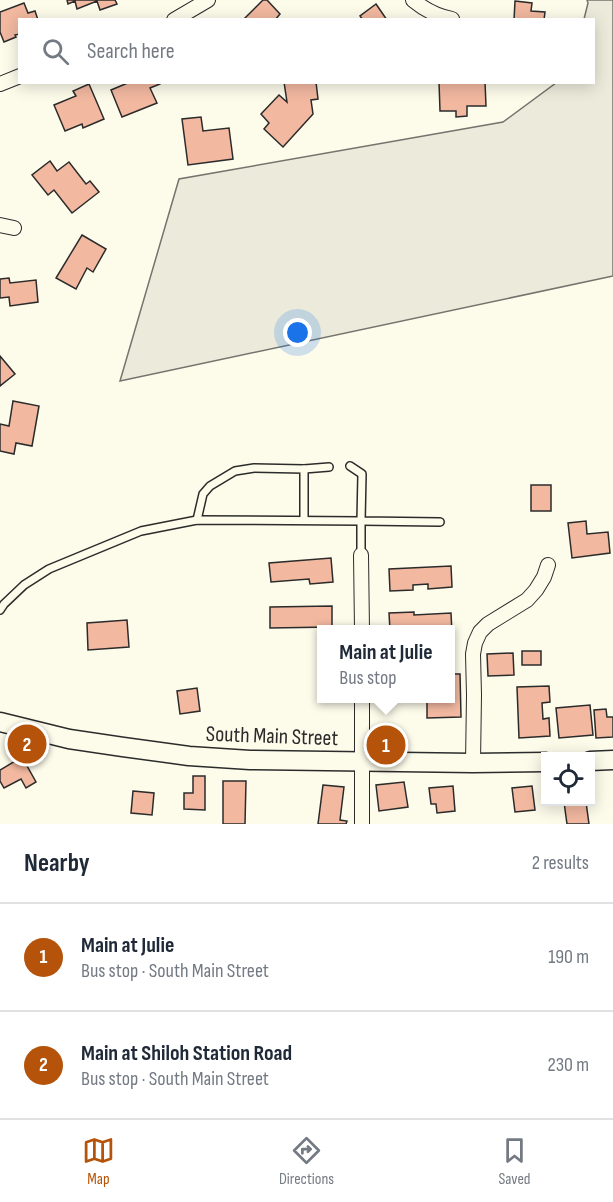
<!DOCTYPE html>
<meta charset="utf-8">
<style>
body{margin:0;font-family:"Sofia Sans Condensed",sans-serif;background:#f6f6f7;color:#1f2937}
.controls{position:absolute;right:18px;bottom:18px;display:grid;overflow:hidden;border-radius:0px;box-shadow:0 3px 15px #0003}
.controls button{width:54px;height:54px;display:grid;place-items:center;padding:0;border:0;border-bottom:2px solid #e0e1e3;background:#fff;color:#1f2937;font:30px sans-serif}
.you{position:absolute;left:298px;top:333px;width:21px;height:21px;margin:-15px;border:4px solid #fff;border-radius:50%;background:#1a73e8;box-shadow:0 0 0 9px #1a73e833}
.badge{display:grid;place-items:center;width:39px;height:39px;border-radius:50%;background:#b45309;color:#fff;font-size:20px;font-weight:700}
.pin{position:absolute;translate:-50% -50%;border:3px solid #fff;box-shadow:0 2px 6px #0006}
.popup{position:absolute;left:317px;top:625px;width:138px;height:78px;box-sizing:border-box;display:grid;place-content:center;border-radius:0px;background:#fff;filter:drop-shadow(0 2px 4px #0005);font-size:20px;white-space:nowrap;color:#747a83}
.popup b{font-size:22px;color:#1f2937}
.popup::after{content:'';position:absolute;left:50%;top:100%;margin-left:-12px;border:12px solid transparent;border-top-color:#fff}
.list{margin:0;padding:0;list-style:none}
h2{display:flex;justify-content:space-between;align-items:center;height:78px;margin:0;padding:0 24px;font-size:26px}
h2 small{font-size:20px;font-weight:400;color:#747a83}
.list li{display:grid;grid-template-columns:39px 1fr auto;gap:18px;align-items:center;box-sizing:border-box;height:108px;padding:0 24px;border-top:2px solid #e0e1e3}
.list b{display:block;font-size:22px;white-space:nowrap}
.list p{margin:0;font-size:20px;white-space:nowrap;color:#747a83}
.list em{font-size:20px;font-style:normal;color:#747a83}
.icon{flex:none;width:33px;height:33px;fill:none;stroke:currentColor;stroke-width:2;stroke-linecap:round;stroke-linejoin:round}
.map{position:relative;flex:none;width:613px;height:824px;overflow:hidden}
.search{position:absolute;background:#fff;box-shadow:0 3px 15px #0003;left:18px;right:18px;top:18px;height:66px;display:flex;align-items:center;gap:15px;box-sizing:border-box;padding:0 21px;border-radius:0px;color:#747a83;font-size:22px}
.sheet{height:294px;background:#fff}
nav{display:flex;justify-content:space-around;align-items:center;box-sizing:border-box;height:84px;border-top:2px solid #e0e1e3;background:#fff;font-size:16px;color:#747a83}
nav a{display:grid;justify-items:center;gap:3px}
nav .on{color:#b45309}
.map>svg:first-child{display:block}
.green{fill:#ecebdb;stroke:#74746e;stroke-width:1.5}
.building{fill:#f2b8a0;stroke:#2b2b2b;stroke-width:1.5}
.lines{fill:none;stroke-linecap:round;stroke-linejoin:round}
.lane-casing{stroke:#2b2b2b;stroke-width:10}
.street-casing{stroke:#2b2b2b;stroke-width:16}
.secondary-casing{stroke:#2b2b2b;stroke-width:21}
.lane{stroke:#fdfbea;stroke-width:7}
.street{stroke:#fdfbea;stroke-width:14}
.secondary{stroke:#fdfbea;stroke-width:18}
.labels{text-anchor:middle;stroke-width:4.5;stroke-linejoin:round;paint-order:stroke}
.street-label{font-size:22px;fill:#2b2b2b;stroke:#fdfbea}
</style>
<div class="map">
<svg width="613" height="824" viewBox="0 0 613 824">
<rect width="100%" height="100%" fill="#fdfbea"/>
<path class="green" d="M 587,0 L 613,0 L 613,276 L 120,381 L 179,179 L 503,122 L 556,83 L 594,82 L 594,20 L 584,19 L 588,3 Z"/>
<g class="building">
<path d="M 67,0 L 115,0 L 117,4 L 100,10 L 97,1 L 77,9 L 75,1 L 68,4 Z"/>
<path d="M 263,0 L 267,0 L 280,14 L 275,20 L 243,20 Z"/>
<path d="M 515,1 L 532,3 L 531,11 L 545,12 L 544,20 L 514,20 Z"/>
<path d="M 24,3 L 28,13 L 35,11 L 38,20 L 20,20 L 20,34 L 15,35 L 16,37 L 4,42 L 0,32 L 0,12 Z"/>
<path d="M 376,4 L 387,20 L 363,20 L 360,16 Z"/>
<path d="M 130,82 L 160,82 L 160,84 L 150,88 L 157,103 L 122,117 L 111,90 Z"/>
<path d="M 284,82 L 316,82 L 318,99 L 311,100 L 313,114 L 283,147 L 264,129 L 269,123 L 261,114 L 279,95 L 287,102 Z"/>
<path d="M 439,82 L 485,82 L 486,106 L 467,106 L 467,116 L 456,117 L 456,111 L 440,111 Z"/>
<path d="M 89,84 L 104,119 L 83,128 L 82,124 L 65,131 L 54,105 L 76,96 L 73,91 Z"/>
<path d="M 201,117 L 203,131 L 229,128 L 233,159 L 188,165 L 182,119 Z"/>
<path d="M 50,161 L 57,171 L 69,162 L 86,184 L 90,181 L 99,192 L 72,213 L 54,190 L 48,195 L 32,175 Z"/>
<path d="M 82,235 L 106,249 L 93,272 L 87,268 L 76,289 L 56,278 Z"/>
<path d="M 9,278 L 10,283 L 36,280 L 38,302 L 10,306 L 9,297 L 0,298 L 0,279 Z"/>
<path d="M 0,356 L 15,374 L 0,386 Z"/>
<path d="M 13,401 L 39,406 L 32,446 L 16,443 L 14,454 L 0,451 L 0,424 L 9,426 Z"/>
<rect x="531" y="485" width="20" height="26"/>
<path d="M 586,521 L 587,534 L 608,532 L 610,553 L 572,558 L 568,523 Z"/>
<path d="M 331,558 L 333,582 L 310,584 L 309,579 L 271,582 L 269,563 Z"/>
<path d="M 451,566 L 452,587 L 428,589 L 428,584 L 413,585 L 413,590 L 390,591 L 389,569 Z"/>
<path d="M 332,606 L 332,627 L 270,628 L 270,607 Z"/>
<path d="M 414,612 L 414,615 L 451,613 L 452,633 L 450,633 L 450,630 L 390,630 L 389,613 Z"/>
<path d="M 127,620 L 129,647 L 88,650 L 87,623 Z"/>
<rect x="522" y="651" width="19" height="14"/>
<path d="M 513,653 L 514,675 L 488,676 L 487,654 Z"/>
<path d="M 450,674 L 460,674 L 461,717 L 427,718 L 427,698 L 450,698 Z"/>
<path d="M 549,686 L 550,702 L 542,703 L 543,719 L 549,718 L 550,736 L 519,738 L 517,687 Z"/>
<path d="M 197,688 L 200,711 L 180,714 L 177,691 Z"/>
<path d="M 590,705 L 593,735 L 559,738 L 556,708 Z"/>
<path d="M 606,709 L 607,717 L 613,717 L 613,737 L 596,738 L 594,710 Z"/>
<path d="M 22,757 L 36,782 L 26,788 L 21,779 L 4,788 L 0,781 L 0,770 Z"/>
<path d="M 193,776 L 205,776 L 205,810 L 184,809 L 184,793 L 193,793 Z"/>
<path d="M 223,781 L 246,781 L 245,824 L 223,824 Z"/>
<path d="M 404,782 L 408,807 L 379,811 L 376,785 Z"/>
<path d="M 323,785 L 344,787 L 340,820 L 347,821 L 346,824 L 318,824 Z"/>
<path d="M 453,786 L 455,811 L 437,813 L 436,804 L 431,804 L 429,788 Z"/>
<path d="M 532,786 L 535,810 L 515,812 L 512,788 Z"/>
<path d="M 133,791 L 154,793 L 152,815 L 131,813 Z"/>
<path d="M 564,802 L 586,802 L 589,824 L 567,824 Z"/>
</g>
<g class="lines">
<defs>
<g id="lane">
<path d="M 350,466 L 362,474 L 361,521 L 440,522"/>
<path d="M 304,469 L 329,467"/>
<path d="M 197,520 L 203,494 L 210,486 L 235,471 L 254,468 L 304,469 L 304,520"/>
<path d="M 0,610 L 4,604 L 24,585 L 49,569 L 141,531 L 197,520 L 361,521 L 361,555"/>
</g>
<g id="street">
<path d="M 413,0 C 425,10 436,16 452,19"/>
<path d="M 174,20 L 208,0"/>
<path d="M 0,84 L 20,76"/>
<path d="M 0,225 L 14,228"/>
<path d="M 361,555 L 362,630"/>
<path d="M 473,763 L 474,695 L 473,654 L 475,643 L 480,632 L 488,624 L 527,600 L 536,590 L 544,577 L 548,565"/>
<path d="M 362,824 L 362,698"/>
</g>
<g id="secondary">
<path d="M 0,722 L 69,739 L 123,747 L 189,756 L 250,760 L 473,763 L 546,762"/>
<path d="M 590,761 L 613,760"/>
</g>
</defs>
<use href="#lane" class="lane-casing"/>
<use href="#street" class="street-casing"/>
<use href="#secondary" class="secondary-casing"/>
<use href="#lane" class="lane"/>
<use href="#street" class="street"/>
<use href="#secondary" class="secondary"/>
</g>
<g class="labels">
<g class="street-label">
<text transform="translate(272 735) rotate(2)" y="8">South Main Street</text>
</g>
</g>
</svg>
<div class="controls">
<button><svg class="icon" aria-label="locate" viewBox="0 0 24 24"><circle cx="12" cy="12" r="6"/><path d="M12 2v4M12 18v4M2 12h4M18 12h4"/></svg></button>
</div>
<div class="you"></div>
<div class="pin badge" style="left:386px;top:745px">1</div>
<div class="popup"><b>Main at Julie</b>Bus stop</div>
<div class="pin badge" style="left:27px;top:744px">2</div>
<div class="search"><svg class="icon" aria-label="search" viewBox="0 0 24 24"><circle cx="10" cy="10" r="6"/><path d="M15 15l6 6"/></svg>Search here</div>
</div>
<section class="sheet">
<h2>Nearby<small>2 results</small></h2>
<ul class="list">
<li><span class="badge">1</span><div><b>Main at Julie</b><p>Bus stop · South Main Street</p></div><em>190 m</em></li>
<li><span class="badge">2</span><div><b>Main at Shiloh Station Road</b><p>Bus stop · South Main Street</p></div><em>230 m</em></li>
</ul>
</section>
<nav>
<a class="on"><svg class="icon" aria-label="map" viewBox="0 0 24 24"><path d="M3 6l6-2 6 2 6-2v14l-6 2-6-2-6 2zM9 4v14M15 6v14"/></svg>Map</a>
<a><svg class="icon" aria-label="directions" viewBox="0 0 24 24"><path d="M12 3l9 9-9 9-9-9zM9 14v-3h6M13 9l2 2-2 2"/></svg>Directions</a>
<a><svg class="icon" aria-label="saved" viewBox="0 0 24 24"><path d="M7 4h10v16l-5-4-5 4z"/></svg>Saved</a>
</nav>
